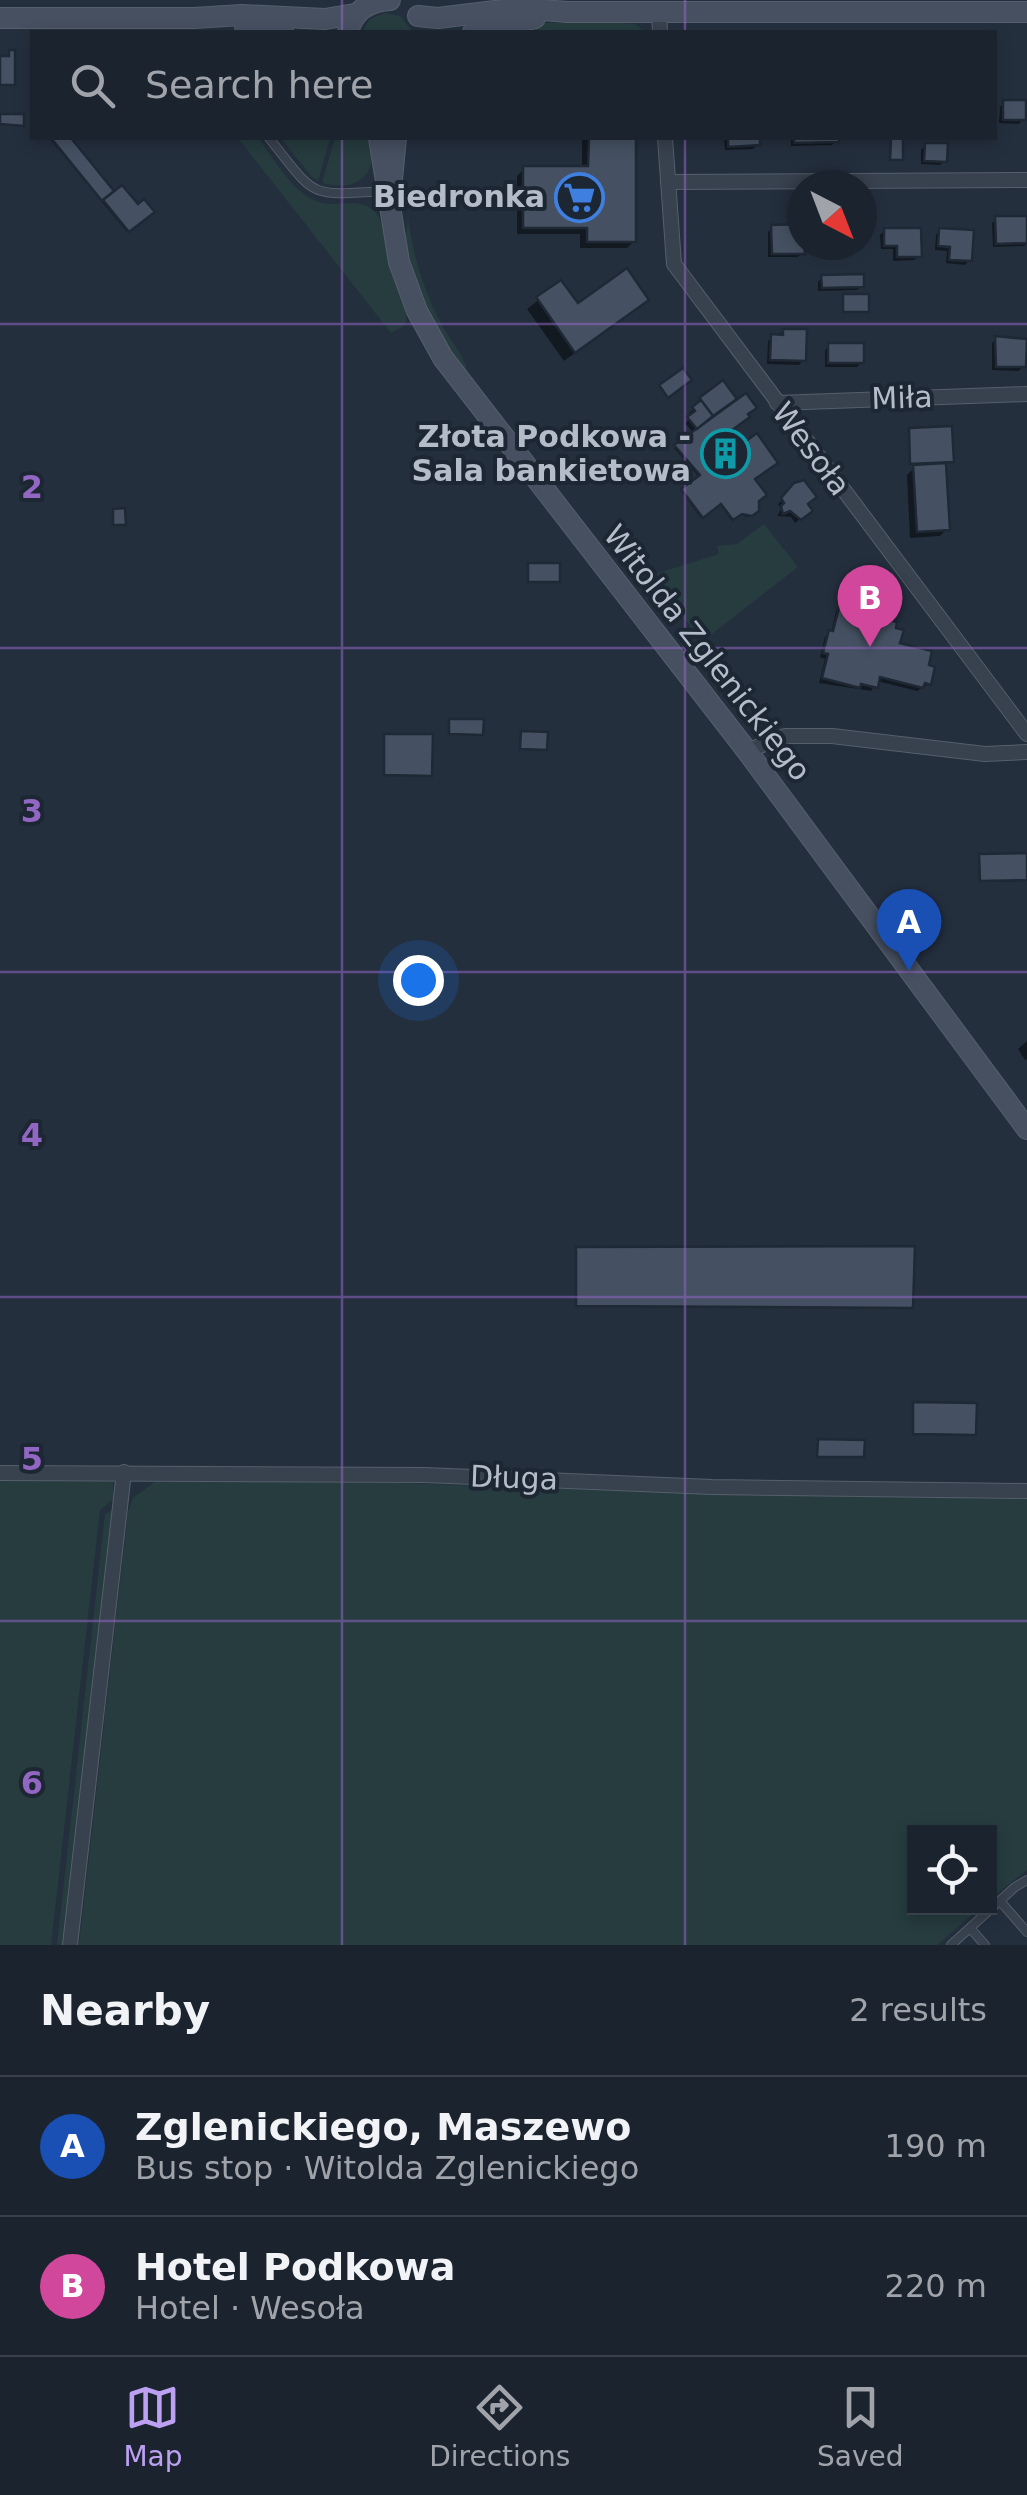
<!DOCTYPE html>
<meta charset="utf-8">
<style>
body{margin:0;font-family:"DejaVu Sans",sans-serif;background:#282f3a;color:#f1f3f6}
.controls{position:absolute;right:30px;bottom:30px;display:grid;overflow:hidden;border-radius:0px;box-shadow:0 5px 15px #0003}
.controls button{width:90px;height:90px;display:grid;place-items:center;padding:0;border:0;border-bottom:2px solid #39404a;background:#1b232e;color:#f1f3f6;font:50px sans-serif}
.compass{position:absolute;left:787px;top:170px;width:90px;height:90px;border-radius:50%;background:#1b232e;box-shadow:0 5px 15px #0003;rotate:138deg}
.you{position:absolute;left:418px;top:980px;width:35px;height:35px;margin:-25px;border:8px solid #fff;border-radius:50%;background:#1a73e8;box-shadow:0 0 0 15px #1a73e833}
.badge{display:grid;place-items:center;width:65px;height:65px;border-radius:50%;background:#bca0f2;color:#fff;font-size:32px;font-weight:700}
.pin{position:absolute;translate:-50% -82px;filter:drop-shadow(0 2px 5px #0008)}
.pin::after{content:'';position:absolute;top:52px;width:35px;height:30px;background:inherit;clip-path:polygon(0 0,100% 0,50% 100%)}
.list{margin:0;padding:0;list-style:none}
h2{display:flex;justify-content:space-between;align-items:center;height:130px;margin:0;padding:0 40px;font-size:42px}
h2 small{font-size:32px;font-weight:400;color:#a0a4aa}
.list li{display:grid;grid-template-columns:65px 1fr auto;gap:30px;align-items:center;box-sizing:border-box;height:140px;padding:0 40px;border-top:2px solid #39404a}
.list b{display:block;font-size:38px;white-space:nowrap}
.list p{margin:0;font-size:32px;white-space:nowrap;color:#a0a4aa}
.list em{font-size:32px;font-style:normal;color:#a0a4aa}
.icon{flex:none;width:55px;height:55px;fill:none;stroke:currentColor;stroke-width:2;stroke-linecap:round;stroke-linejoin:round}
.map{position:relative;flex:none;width:1027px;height:1945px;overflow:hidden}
.search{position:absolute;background:#1b232e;box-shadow:0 5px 15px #0003;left:30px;right:30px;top:30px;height:110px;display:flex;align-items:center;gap:25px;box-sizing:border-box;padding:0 35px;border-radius:0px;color:#a0a4aa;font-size:38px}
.sheet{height:410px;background:#1b232e}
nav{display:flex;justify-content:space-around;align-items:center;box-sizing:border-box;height:140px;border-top:2px solid #39404a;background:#1b232e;font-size:28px;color:#a0a4aa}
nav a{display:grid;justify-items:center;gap:5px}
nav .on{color:#bca0f2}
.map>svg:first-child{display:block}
.green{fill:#263c3f}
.shadow{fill:#0007}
.building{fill:#455162;stroke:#1f2835;stroke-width:2.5}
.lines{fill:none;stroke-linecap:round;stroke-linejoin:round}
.lane-casing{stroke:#565f6c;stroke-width:10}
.street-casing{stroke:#565f6c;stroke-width:16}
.secondary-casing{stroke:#565f6c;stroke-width:22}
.lane{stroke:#38414e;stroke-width:8}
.street{stroke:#38414e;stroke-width:14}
.secondary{stroke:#465061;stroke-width:20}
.grid{fill:none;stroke:#9266c3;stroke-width:2.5;stroke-opacity:0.55}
.labels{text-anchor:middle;stroke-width:8;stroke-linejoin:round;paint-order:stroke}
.poi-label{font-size:30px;font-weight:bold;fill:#b4bcc9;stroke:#1d2633;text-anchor:end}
.street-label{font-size:30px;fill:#b4bcc9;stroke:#1d2633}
.grid-label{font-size:32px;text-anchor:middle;font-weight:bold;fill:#9266c3;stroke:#1d2633;stroke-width:8;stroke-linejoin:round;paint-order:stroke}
</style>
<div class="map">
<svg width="1027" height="1945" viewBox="0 0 1027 1945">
<rect width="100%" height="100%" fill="#242f3e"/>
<g class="green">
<path d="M 385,13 L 400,16 L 413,32 L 362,32 L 370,19 Z"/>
<path d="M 611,22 L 635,24 L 645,32 L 496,32 L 545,23 Z"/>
<path d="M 238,138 L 258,138 C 273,157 292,192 316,201 C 335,209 361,195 376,213 C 387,225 392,276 400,296 C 404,307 409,314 405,325 L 391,333 Z"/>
<path d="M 281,138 L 330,138 L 318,181 L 312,177 Z"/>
<path d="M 335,138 L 374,138 C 375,174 361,193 322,183 Z"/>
<path d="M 408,218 C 413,255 424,292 442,325 C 451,342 465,355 468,375 C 442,338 412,295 406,249 C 405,239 407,227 408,218 Z"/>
<path d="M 764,524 L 798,567 L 703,641 L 650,579 L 658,573 L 719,554 L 717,546 L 737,544 Z"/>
<path d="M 157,1480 L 401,1483 L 752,1495 L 1027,1499 L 1027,1870 L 990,1899 L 990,1832 L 914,1832 L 914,1908 L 980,1908 L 937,1945 L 79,1945 L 128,1512 L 133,1498 Z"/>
<path d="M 0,1481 L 113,1481 L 113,1499 L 100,1510 L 51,1945 L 0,1945 Z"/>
<path d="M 112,1510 L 63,1945 L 57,1945 L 105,1514 Z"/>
</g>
<g class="shadow">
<path d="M 1004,102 L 1023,119 L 1019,124 L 999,123 L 1000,107 Z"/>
<path d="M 49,138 L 68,138 L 114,195 L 151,212 L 127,232 Z"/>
<path d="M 582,138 L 634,138 L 634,241 L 627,248 L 580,248 L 580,234 L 517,234 L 517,176 L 524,169 L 582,169 Z"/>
<path d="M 724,138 L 758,138 L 758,144 L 753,149 L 725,150 Z"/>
<path d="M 791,138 L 836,138 L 836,141 L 832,145 L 791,146 Z"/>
<path d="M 926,145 L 945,161 L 940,165 L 921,164 L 921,150 Z"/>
<path d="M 1027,218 L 1027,243 L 1024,246 L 993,247 L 992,223 L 997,219 Z"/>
<path d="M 772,228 L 802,253 L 798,257 L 768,257 L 768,232 Z"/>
<path d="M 885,230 L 919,256 L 914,260 L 893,261 L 893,249 L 881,249 L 880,235 Z"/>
<path d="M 940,230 L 969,260 L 965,265 L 946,263 L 947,251 L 935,250 L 936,235 Z"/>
<path d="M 824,245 L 853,245 L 849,252 L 824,250 Z"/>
<path d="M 822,277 L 861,286 L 857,290 L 818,291 L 818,282 Z"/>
<path d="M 560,283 L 577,307 L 646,300 L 564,361 L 527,309 Z"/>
<path d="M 784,331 L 803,360 L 799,365 L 767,364 L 768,341 Z"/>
<path d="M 996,339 L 1023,366 L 1019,371 L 992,370 L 992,343 Z"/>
<path d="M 829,346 L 862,362 L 857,367 L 825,367 L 825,350 Z"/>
<path d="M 723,384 L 734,399 L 723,410 L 725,433 L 752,479 L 756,510 L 748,517 L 738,514 L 731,520 L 719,503 L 700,517 L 682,492 L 700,478 L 674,448 L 694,434 L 685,423 L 691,417 L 689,413 Z"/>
<path d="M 910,430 L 951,461 L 944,463 L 947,529 L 940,536 L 910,538 L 907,475 L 918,464 L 909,464 Z"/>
<path d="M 786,497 L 805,504 L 806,515 L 795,523 L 791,517 L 777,516 L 781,509 L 778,504 Z"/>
<path d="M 841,606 L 897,645 L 929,684 L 917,691 L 877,681 L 871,691 L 819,683 L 825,659 L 820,657 L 825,637 L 831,633 L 836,611 Z"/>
<path d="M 1027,855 L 1027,881 L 979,882 L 980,856 Z"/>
<path d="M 1027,1041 L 1027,1059 L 1025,1060 L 1018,1049 Z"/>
<path d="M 577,1249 L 911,1307 L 576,1306 Z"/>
</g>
<g class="building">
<path d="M 9,50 L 15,50 L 15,85 L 0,85 L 0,56 L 9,56 Z"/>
<rect x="1003" y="100" width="23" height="20"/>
<path d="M 0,114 L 24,114 L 24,126 L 0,124 Z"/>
<path d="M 51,138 L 71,138 L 114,191 L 102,201 Z"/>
<path d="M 589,138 L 636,138 L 636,242 L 587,242 L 587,228 L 523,228 L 523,166 L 588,166 Z"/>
<path d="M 728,138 L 760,138 L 760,145 L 728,147 Z"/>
<path d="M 794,138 L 839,138 L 839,142 L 794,143 Z"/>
<path d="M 891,138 L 903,138 L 903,160 L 890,160 Z"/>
<path d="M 925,143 L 948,143 L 947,162 L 924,161 Z"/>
<path d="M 122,185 L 138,204 L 144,199 L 155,212 L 129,232 L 103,200 Z"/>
<path d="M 995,216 L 1027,216 L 1027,243 L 996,244 Z"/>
<path d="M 802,224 L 805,254 L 772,254 L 771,225 Z"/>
<path d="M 884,228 L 921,228 L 922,257 L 897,257 L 897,246 L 884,246 Z"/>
<path d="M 939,228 L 974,230 L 972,261 L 949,260 L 950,247 L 938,246 Z"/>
<path d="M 627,268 L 649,300 L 575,353 L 536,297 L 561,280 L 578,303 Z"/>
<path d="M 864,274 L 864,287 L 822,288 L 821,275 Z"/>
<rect x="843" y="294" width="26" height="18"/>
<path d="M 783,329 L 807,329 L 806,361 L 770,360 L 771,334 L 783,335 Z"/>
<path d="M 995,336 L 1027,339 L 1026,367 L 996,367 Z"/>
<rect x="828" y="343" width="36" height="20"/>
<path d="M 683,368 L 692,380 L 668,398 L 659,385 Z"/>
<path d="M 723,380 L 737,399 L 713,416 L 699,398 Z"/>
<path d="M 746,393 L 757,408 L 748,414 L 750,417 L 728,433 L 738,447 L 757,433 L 778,463 L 755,479 L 767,495 L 759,501 L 759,511 L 752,516 L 742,514 L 733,520 L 721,504 L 703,518 L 681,489 L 700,475 L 674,445 Z"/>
<path d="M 701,400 L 713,416 L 697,429 L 687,417 L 695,411 L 692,407 Z"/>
<path d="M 952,426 L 954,462 L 910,464 L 909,428 Z"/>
<path d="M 946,463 L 950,530 L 917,532 L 913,465 Z"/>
<path d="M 804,480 L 817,497 L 808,504 L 813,511 L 801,520 L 790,511 L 783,514 L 781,506 L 784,503 L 781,498 L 794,483 Z"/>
<path d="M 125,508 L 126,525 L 113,525 L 113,509 Z"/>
<rect x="528" y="563" width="32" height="19"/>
<path d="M 840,604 L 878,613 L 877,617 L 897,622 L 896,628 L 904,630 L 900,643 L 932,651 L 929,665 L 935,667 L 931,685 L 925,683 L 923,688 L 880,677 L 878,688 L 861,684 L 860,688 L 822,678 L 828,654 L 823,653 L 829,630 L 833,631 Z"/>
<path d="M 449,719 L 484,719 L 483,735 L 449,734 Z"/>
<path d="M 521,731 L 548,732 L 547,750 L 520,749 Z"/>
<path d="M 384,734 L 433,734 L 432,776 L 384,775 Z"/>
<path d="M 1027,853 L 1027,880 L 980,881 L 979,854 Z"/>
<path d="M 915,1246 L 913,1308 L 576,1306 L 576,1247 Z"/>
<path d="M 913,1402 L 977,1403 L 976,1435 L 913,1434 Z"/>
<path d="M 818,1439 L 865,1440 L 864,1457 L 817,1457 Z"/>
</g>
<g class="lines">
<defs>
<g id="lane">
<path d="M 269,138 C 317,198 307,196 385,191"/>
<path d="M 1000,1901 L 1027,1932"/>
<path d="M 970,1928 L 985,1945"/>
<path d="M 951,1945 L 1015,1887 L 1027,1880"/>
</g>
<g id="street">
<path d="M 659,10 L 660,32"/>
<path d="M 665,138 L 674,264 L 1027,734"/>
<path d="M 668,182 L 1027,180"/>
<path d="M 777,403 L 1027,394"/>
<path d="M 747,751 L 785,736 L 832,736 L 985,754 L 1027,752"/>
<path d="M 0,1473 L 424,1475 L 712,1487 L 1027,1491"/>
<path d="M 70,1945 L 124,1472"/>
</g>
<g id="secondary">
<path d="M 418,16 L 438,18 L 519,8 L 567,12 L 1027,12"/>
<path d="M 0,18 L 194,18 L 242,15 L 325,19 L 355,14"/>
<path d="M 245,26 L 283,32"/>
<path d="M 348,32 C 353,12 368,1 390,0"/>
<path d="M 473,32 L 535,18"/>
<path d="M 379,138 L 399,262 L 417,311 L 443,358 L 747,751 L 1027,1129"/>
<path d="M 392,179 L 396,138"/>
</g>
</defs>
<use href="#lane" class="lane-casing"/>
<use href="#street" class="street-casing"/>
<use href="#secondary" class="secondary-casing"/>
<use href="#lane" class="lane"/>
<use href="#street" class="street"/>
<use href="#secondary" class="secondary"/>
</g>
<path class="grid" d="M 342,0 L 342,32M 685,0 L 685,32M 342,138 L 342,1945M 685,138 L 685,1945M 0,324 L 1027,324M 0,648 L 1027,648M 0,972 L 1027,972M 0,1297 L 1027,1297M 0,1621 L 1027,1621"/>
<defs>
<symbol id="supermarket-ring" viewBox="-11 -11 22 22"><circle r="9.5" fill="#1d2633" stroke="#3f7fe0" stroke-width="1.5"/><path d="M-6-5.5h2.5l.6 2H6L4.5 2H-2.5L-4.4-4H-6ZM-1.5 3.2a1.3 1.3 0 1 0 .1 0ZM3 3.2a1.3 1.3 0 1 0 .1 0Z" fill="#3f7fe0"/></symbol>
<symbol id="building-ring" viewBox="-11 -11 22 22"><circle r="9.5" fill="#1d2633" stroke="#0f9aa8" stroke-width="1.5"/><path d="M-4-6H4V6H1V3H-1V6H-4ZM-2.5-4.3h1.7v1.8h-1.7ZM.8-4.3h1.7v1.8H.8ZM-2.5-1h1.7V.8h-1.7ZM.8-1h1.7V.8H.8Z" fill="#0f9aa8"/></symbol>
</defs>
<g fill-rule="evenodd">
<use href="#supermarket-ring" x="552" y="170" width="55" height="55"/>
<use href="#building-ring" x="698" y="426" width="55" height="55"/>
</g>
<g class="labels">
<g class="poi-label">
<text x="545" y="207">Biedronka</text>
<text x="691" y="447">Złota Podkowa -<tspan x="691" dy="34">Sala bankietowa</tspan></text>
</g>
<g class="street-label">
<text transform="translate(902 398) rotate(-2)" y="10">Miła</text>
<text transform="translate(811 449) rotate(53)" y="10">Wesoła</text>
<text transform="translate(707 653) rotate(52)" y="10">Witolda Zglenickiego</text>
<text transform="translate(514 1478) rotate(2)" y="10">Długa</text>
</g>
</g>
<g class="grid-label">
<text x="32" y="498">2</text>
<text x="32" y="822">3</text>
<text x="32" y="1146">4</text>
<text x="32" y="1470">5</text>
<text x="32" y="1794">6</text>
</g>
</svg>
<div class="controls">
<button><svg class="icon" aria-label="locate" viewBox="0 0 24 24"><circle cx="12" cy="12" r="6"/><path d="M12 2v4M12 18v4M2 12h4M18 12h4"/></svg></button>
</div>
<svg class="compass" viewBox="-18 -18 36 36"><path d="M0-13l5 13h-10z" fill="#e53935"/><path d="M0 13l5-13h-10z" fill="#a0a4aa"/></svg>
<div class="you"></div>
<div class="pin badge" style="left:909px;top:971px;background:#1a4fb4">A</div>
<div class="pin badge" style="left:870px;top:647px;background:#d1479c">B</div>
<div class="search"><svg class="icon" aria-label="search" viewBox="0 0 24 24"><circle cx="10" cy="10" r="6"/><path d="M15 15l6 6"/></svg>Search here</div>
</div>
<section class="sheet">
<h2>Nearby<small>2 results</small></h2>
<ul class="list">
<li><span class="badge" style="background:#1a4fb4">A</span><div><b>Zglenickiego, Maszewo</b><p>Bus stop · Witolda Zglenickiego</p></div><em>190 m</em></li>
<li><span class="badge" style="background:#d1479c">B</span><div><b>Hotel Podkowa</b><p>Hotel · Wesoła</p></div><em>220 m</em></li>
</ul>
</section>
<nav>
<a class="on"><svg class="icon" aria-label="map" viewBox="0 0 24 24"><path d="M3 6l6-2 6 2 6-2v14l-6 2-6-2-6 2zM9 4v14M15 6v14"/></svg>Map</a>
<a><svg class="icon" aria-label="directions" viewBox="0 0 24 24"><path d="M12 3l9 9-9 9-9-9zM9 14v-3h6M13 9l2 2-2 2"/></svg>Directions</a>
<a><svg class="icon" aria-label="saved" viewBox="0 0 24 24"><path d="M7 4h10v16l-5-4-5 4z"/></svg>Saved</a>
</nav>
